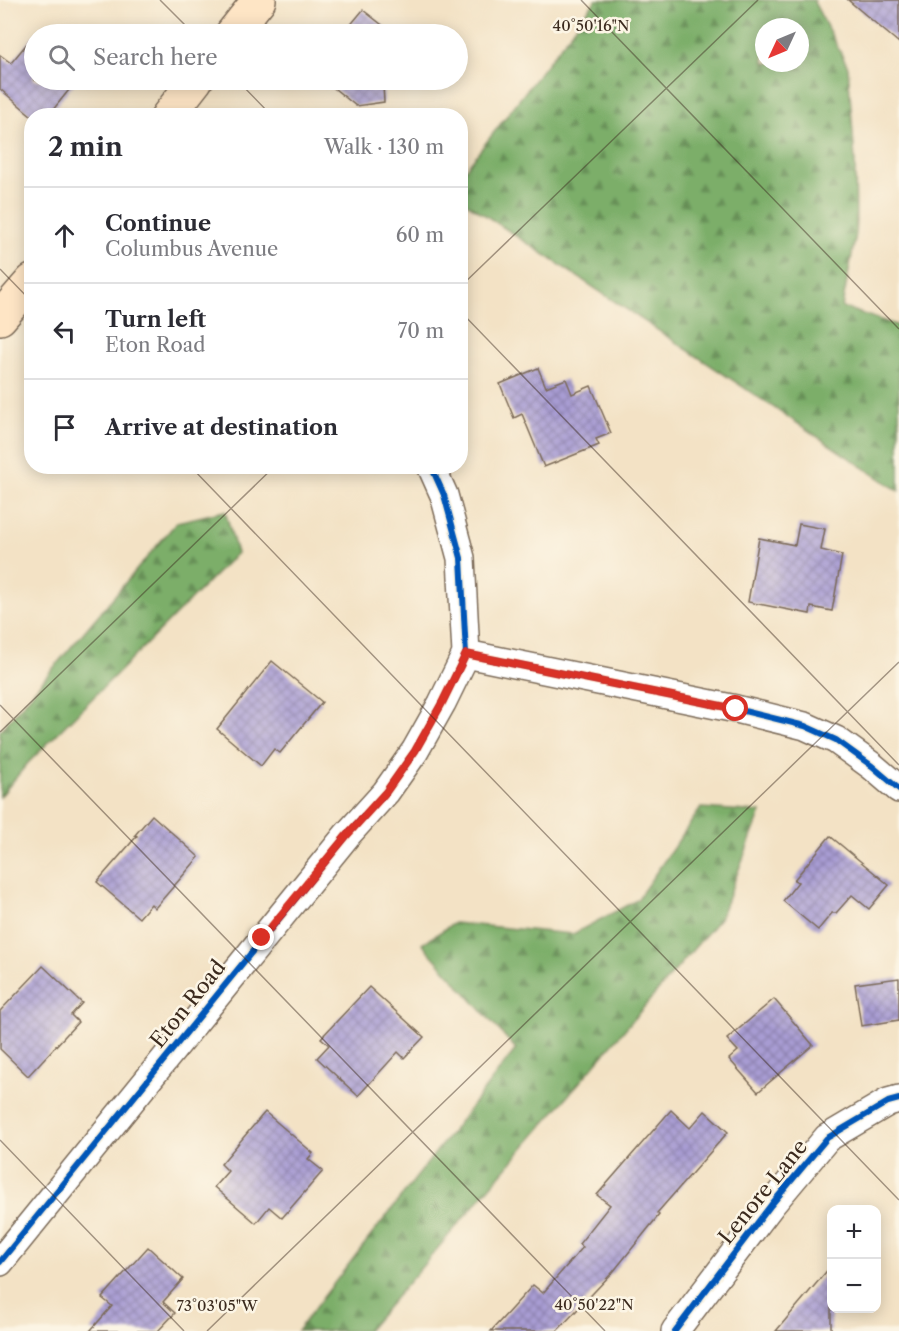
<!DOCTYPE html>
<meta charset="utf-8">
<style>
body{margin:0;font-family:"Libre Caslon Text",serif;background:#f7f7f7;color:#2b2b33}
.controls{position:absolute;right:18px;bottom:18px;display:grid;overflow:hidden;border-radius:12px;box-shadow:0 3px 15px #0003}
.controls button{width:54px;height:54px;display:grid;place-items:center;padding:0;border:0;border-bottom:2px solid #e1e1e2;background:#fff;color:#2b2b33;font:30px sans-serif}
.compass{position:absolute;left:755px;top:18px;width:54px;height:54px;border-radius:50%;background:#fff;box-shadow:0 3px 15px #0003;rotate:226deg}
.stop{position:absolute;width:18px;height:18px;margin:-14px;border:4px solid #d93025;border-radius:50%;background:#fff}
.stop.end{background:#d93025;border-color:#fff;box-shadow:0 2px 6px #0008}
.list{margin:0;padding:0;list-style:none}
h2{display:flex;justify-content:space-between;align-items:center;height:78px;margin:0;padding:0 24px;font-size:26px}
h2 small{font-size:20px;font-weight:400;color:#7c7c81}
.list li{display:grid;grid-template-columns:39px 1fr auto;gap:18px;align-items:center;box-sizing:border-box;height:96px;padding:0 24px;border-top:2px solid #e1e1e2}
.list b{display:block;font-size:22px;white-space:nowrap}
.list p{margin:0;font-size:20px;white-space:nowrap;color:#7c7c81}
.list em{font-size:20px;font-style:normal;color:#7c7c81}
.icon{flex:none;width:33px;height:33px;fill:none;stroke:currentColor;stroke-width:2;stroke-linecap:round;stroke-linejoin:round}
.map{position:relative;flex:none;width:899px;height:1331px;overflow:hidden}
.search{position:absolute;background:#fff;box-shadow:0 3px 15px #0003;left:24px;top:24px;width:444px;height:66px;display:flex;align-items:center;gap:15px;box-sizing:border-box;padding:0 21px;border-radius:33px;color:#7c7c81;font-size:22px}
.panel{position:absolute;background:#fff;box-shadow:0 3px 15px #0003;left:24px;top:108px;width:444px;height:366px;border-radius:24px}
.map>svg:first-child{display:block}
.forest{fill:url(#forest-firs);stroke:#5b6c44;stroke-width:1.5;fill-rule:evenodd}
.building{fill:url(#building-cross-hatch)}
.lines{fill:none;stroke-linecap:round;stroke-linejoin:round}
.street-casing{stroke:#7b6a58;stroke-width:30}
.secondary-casing{stroke:#7b6a58;stroke-width:36}
.street{stroke:#fff;stroke-width:27}
.secondary{stroke:#fee5c5;stroke-width:33}
.cycleway-casing{stroke:#fcf5e5;stroke-width:10}
.cycleway{stroke:#0057b8;stroke-width:6}
.route{stroke:#d93025;stroke-width:8}
.ticks{fill:none;stroke:#3b2a1e;stroke-width:1.5;stroke-opacity:0.45}
.labels{text-anchor:middle;stroke-width:5;stroke-linejoin:round;paint-order:stroke}
.street-label{font-size:21px;fill:#3b2a1e;stroke:#fcf5e5}
.ticks-label{font-size:15px;text-anchor:middle;fill:#3b2a1e;stroke:#fcf5e5;stroke-width:5;stroke-linejoin:round;paint-order:stroke}
</style>
<div class="map">
<svg width="899" height="1331" viewBox="0 0 899 1331">
<defs>
<pattern id="forest-firs" width="22" height="20" patternUnits="userSpaceOnUse" patternTransform="scale(1.5)"><rect width="22" height="20" fill="#7bae69"/><path d="M5 1l3.5 6h-7zM16 11l3.5 6h-7z" fill="#668e56"/></pattern>
<pattern id="building-cross-hatch" width="8" height="8" patternUnits="userSpaceOnUse" patternTransform="scale(1.5)"><rect width="8" height="8" fill="#a89cd3"/><path d="M0 0l8 8M0 8l8-8" fill="none" stroke="#8a7fab"/></pattern>
</defs>
<rect width="100%" height="100%" fill="#fcf5e5"/>
<filter id="ink" filterUnits="userSpaceOnUse"><feTurbulence type="fractalNoise" baseFrequency=".0167" numOctaves="2"/><feDisplacementMap in="SourceGraphic" scale="12" xChannelSelector="R" yChannelSelector="G"/><feConvolveMatrix kernelMatrix="1 2 1 2 8 2 1 2 1" color-interpolation-filters="sRGB"/></filter>
<filter id="wash" filterUnits="userSpaceOnUse"><feTurbulence type="fractalNoise" baseFrequency=".008" numOctaves="4" result="noise"/><feDisplacementMap in="SourceGraphic" scale="24" xChannelSelector="R" yChannelSelector="G"/><feGaussianBlur stdDeviation="1.35" result="paint"/><feColorMatrix in="noise" values="0 0 0 0 0 0 0 0 0 0 0 0 0 0 0 0 0 1.4 0 .05"/><feComposite in="paint" operator="in"/></filter>
<g filter="url(#wash)">
<rect width="100%" height="100%" fill="#f3e2c5"/>
<g class="forest">
<path d="M 596,0 L 815,0 L 814,2 L 848,67 L 855,160 L 856,234 L 842,307 L 899,326 L 899,491 L 461,199 L 461,175 ZM 764,27 L 800,27 L 800,63 L 764,63 Z"/>
<path d="M 225,511 L 237,553 L 28,763 L 0,797 L 0,731 L 177,522 Z"/>
<path d="M 701,808 L 761,812 L 720,918 L 367,1331 L 297,1331 L 516,1049 L 422,944 L 454,923 L 573,934 L 637,900 Z"/>
</g>
<g id="blocks">
<g class="building">
<path d="M 848,0 L 899,0 L 899,43 Z"/>
<path d="M 363,10 L 386,28 L 387,34 L 343,34 Z"/>
<path d="M 34,35 L 34,80 L 77,80 L 48,116 L 32,116 L 0,89 L 0,55 L 11,63 Z"/>
<path d="M 324,80 L 396,80 L 397,84 L 383,85 L 384,102 L 356,106 Z"/>
<path d="M 538,368 L 546,387 L 566,379 L 572,394 L 591,386 L 611,433 L 596,439 L 599,445 L 544,467 L 522,414 L 514,418 L 500,384 Z"/>
<path d="M 799,524 L 825,529 L 821,550 L 842,555 L 832,611 L 811,607 L 810,614 L 748,602 L 759,538 L 795,545 Z"/>
<path d="M 272,661 L 322,702 L 280,753 L 274,749 L 261,766 L 217,729 Z"/>
<path d="M 152,815 L 199,857 L 155,908 L 151,904 L 139,918 L 97,882 L 137,836 L 135,835 Z"/>
<path d="M 830,836 L 889,885 L 869,909 L 852,895 L 836,913 L 832,913 L 818,930 L 783,901 L 798,882 L 794,880 Z"/>
<path d="M 43,966 L 82,1003 L 71,1015 L 78,1022 L 28,1076 L 0,1049 L 0,1011 Z"/>
<path d="M 899,978 L 899,1020 L 861,1026 L 855,984 Z"/>
<path d="M 369,987 L 424,1037 L 404,1058 L 398,1052 L 358,1096 L 317,1058 L 329,1045 L 321,1038 Z"/>
<path d="M 774,999 L 813,1045 L 758,1092 L 729,1059 L 738,1051 L 727,1039 Z"/>
<path d="M 671,1110 L 690,1128 L 705,1111 L 728,1132 L 657,1213 L 659,1215 L 613,1272 L 557,1331 L 491,1331 L 533,1285 L 543,1293 L 583,1247 L 579,1244 L 610,1205 L 597,1195 Z"/>
<path d="M 265,1112 L 313,1153 L 308,1159 L 323,1171 L 282,1218 L 269,1207 L 256,1223 L 214,1187 L 228,1171 L 221,1164 Z"/>
<path d="M 148,1247 L 183,1279 L 163,1302 L 175,1313 L 158,1331 L 90,1331 L 112,1306 L 102,1298 Z"/>
<path d="M 831,1266 L 831,1331 L 776,1331 Z"/>
</g>
</g>
</g>
<g filter="url(#ink)">
<use href="#blocks" fill-opacity="0" stroke="#7b6a58" stroke-width="1.5"/>
<g class="lines">
<defs>
<g id="street">
<path d="M 466,654 L 736,709 L 805,726 L 836,740 L 872,766 L 899,789"/>
<path d="M 0,1262 L 347,835 L 386,792 L 415,751 L 442,703 L 466,654 L 461,558 L 444,495 L 431,466"/>
<path d="M 675,1331 L 771,1205 L 827,1138 L 888,1102 L 899,1099"/>
</g>
<g id="secondary">
<path d="M 232,34 L 259,0"/>
<path d="M 168,116 L 196,80"/>
<path d="M 0,318 L 32,281"/>
</g>
</defs>
<use href="#street" class="street-casing"/>
<use href="#secondary" class="secondary-casing"/>
<use href="#street" class="street"/>
<use href="#secondary" class="secondary"/>
<defs>
<g id="cycleway">
<path d="M 466,654 L 736,709 L 805,726 L 836,740 L 872,766 L 899,789"/>
<path d="M 0,1262 L 347,835 L 386,792 L 415,751 L 442,703 L 466,654 L 461,558 L 444,495 L 431,466"/>
<path d="M 675,1331 L 771,1205 L 827,1138 L 888,1102 L 899,1099"/>
</g>
</defs>
<use href="#cycleway" class="cycleway-casing"/>
<use href="#cycleway" class="cycleway"/>
</g>
</g>
<g class="lines" filter="url(#ink)">
<path class="route" d="M 262,938 L 347,835 L 386,792 L 415,751 L 442,703 L 466,654 L 736,709"/>
</g>
<path class="ticks" d="M 160,0 L 194,34M 581,0 L 899,329M 237,80 L 272,116M 0,269 L 32,302M 460,287 L 758,0M 460,311 L 899,765M 190,466 L 899,1200M 0,705 L 605,1331M 0,732 L 275,466M 0,1140 L 184,1331M 207,1331 L 899,662"/>
<g class="labels">
<g class="street-label">
<text transform="translate(188 1004) rotate(-51)" y="7">Eton Road</text>
<text transform="translate(763 1192) rotate(-51)" y="7">Lenore Lane</text>
</g>
</g>
<g class="ticks-label">
<text x="591" y="31">40°50'16"N</text>
<text x="594" y="1310">40°50'22"N</text>
<text x="217" y="1311">73°03'05"W</text>
</g>
</svg>
<div class="controls">
<button>+</button>
<button>−</button>
</div>
<svg class="compass" viewBox="-18 -18 36 36"><path d="M0-13l5 13h-10z" fill="#e53935"/><path d="M0 13l5-13h-10z" fill="#7c7c81"/></svg>
<div class="stop" style="left:736px;top:709px"></div>
<div class="stop end" style="left:262px;top:938px"></div>
<div class="search"><svg class="icon" aria-label="search" viewBox="0 0 24 24"><circle cx="10" cy="10" r="6"/><path d="M15 15l6 6"/></svg>Search here</div>
<section class="panel">
<h2>2 min<small>Walk · 130 m</small></h2>
<ul class="list">
<li><svg class="icon" aria-label="ahead" viewBox="0 0 24 24"><path d="M12 20V5M6 11l6-6 6 6"/></svg><div><b>Continue</b><p>Columbus Avenue</p></div><em>60 m</em></li>
<li><svg class="icon" aria-label="left" viewBox="0 0 24 24"><path d="M17 20v-9H6M10 6l-5 5 5 5"/></svg><div><b>Turn left</b><p>Eton Road</p></div><em>70 m</em></li>
<li><svg class="icon" aria-label="arrive" viewBox="0 0 24 24"><path d="M6 21V4h12l-3 4 3 4H6"/></svg><div><b>Arrive at destination</b></div></li>
</ul>
</section>
</div>
